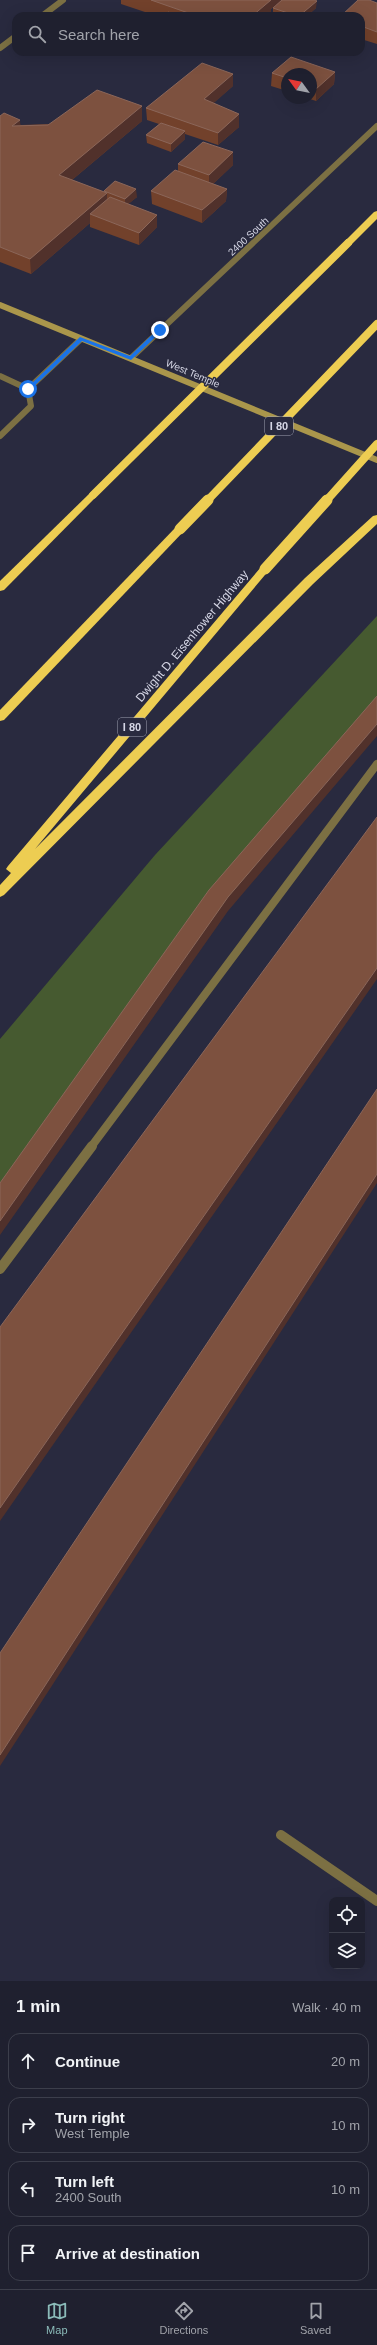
<!DOCTYPE html>
<meta charset="utf-8">
<style>
body{margin:0;font-family:Helvetica,sans-serif;background:#2c2d3b;color:#f1f3f6}
.controls{position:absolute;right:12px;bottom:12px;display:grid;overflow:hidden;border-radius:8px;box-shadow:0 4px 16px #0002}
.controls button{width:36px;height:36px;display:grid;place-items:center;padding:0;border:0;border-bottom:1px solid #3c3e4b;background:#1f202f;color:#f1f3f6;font:20px sans-serif}
.compass{position:absolute;left:281px;top:68px;width:36px;height:36px;border-radius:50%;background:#1f202f;box-shadow:0 4px 16px #0002;rotate:303deg}
.stop{position:absolute;width:12px;height:12px;margin:-9px;border:3px solid #1a73e8;border-radius:50%;background:#fff}
.stop.end{background:#1a73e8;border-color:#fff;box-shadow:0 1px 4px #0008}
.list{margin:0;padding:0;list-style:none}
h2{display:flex;justify-content:space-between;align-items:center;height:52px;margin:0;padding:0 16px;font-size:17px}
h2 small{font-size:13px;font-weight:400;color:#a1a3aa}
.list li{display:grid;grid-template-columns:26px 1fr auto;gap:12px;align-items:center;box-sizing:border-box;height:56px;margin:0 8px 8px;padding:0 8px;border:1px solid #3c3e4b;border-radius:12px}
.list b{display:block;font-size:15px;white-space:nowrap}
.list p{margin:0;font-size:13px;white-space:nowrap;color:#a1a3aa}
.list em{font-size:13px;font-style:normal;color:#a1a3aa}
.icon{flex:none;width:22px;height:22px;fill:none;stroke:currentColor;stroke-width:2;stroke-linecap:round;stroke-linejoin:round}
.map{position:relative;flex:none;width:377px;height:1981px;overflow:hidden}
.search{position:absolute;background:#1f202f;box-shadow:0 4px 16px #0002;left:12px;right:12px;top:12px;height:44px;display:flex;align-items:center;gap:10px;box-sizing:border-box;padding:0 14px;border-radius:12px;color:#a1a3aa;font-size:15px}
.sheet{height:308px;background:#1f202f}
nav{display:flex;justify-content:space-around;align-items:center;box-sizing:border-box;height:56px;border-top:1px solid #3c3e4b;background:#1f202f;font-size:11px;color:#a1a3aa}
nav a{display:grid;justify-items:center;gap:2px}
nav .on{color:#8bbbb9}
.map>svg:first-child{display:block}
.green{fill:#465a30}
.lines{fill:none;stroke-linecap:round;stroke-linejoin:round}
.lane-far2{stroke:#7c7043;stroke-width:6}
.lane-far1{stroke:#7c7043;stroke-width:8}
.lane{stroke:#7c7043;stroke-width:10}
.street{stroke:#7c7043;stroke-width:6}
.secondary{stroke:#aa964b;stroke-width:6}
.highway{fill:#edcd52;fill-rule:evenodd}
.highway-bridge-far1{stroke:#edcd52;stroke-width:8}
.highway-bridge{stroke:#edcd52;stroke-width:11}
.wall{fill:#72412b}
.shaded-wall{fill:#51312b}
.building{fill:#7d513f;stroke:#8b6659}
.route{fill:#1a73e8}
.labels{text-anchor:middle;stroke-width:3;stroke-linejoin:round;paint-order:stroke}
.far-street-label{font-size:10px;fill:#d5d6e5;stroke:#292a3f}
.shield{fill:#292a3f;stroke:#a1a2b3;stroke-width:1}
.shield-label{font-size:11px;font-weight:bold;fill:#d5d6e5}
.street-label{font-size:12px;fill:#d5d6e5;stroke:#292a3f}
</style>
<div class="map">
<svg width="377" height="1981" viewBox="0 0 377 1981">
<rect width="100%" height="100%" fill="#292a3f"/>
<path class="green" d="M 377,616 L 377,708 L 0,1197 L 0,1039 L 155,855 Z"/>
<g class="lines">
<g class="lane-far2">
<path d="M 0,376 L 28,389 L 81,339"/>
<path d="M 0,436 L 31,406 L 28,389"/>
</g>
<path class="lane-far1" d="M 91,1147 L 377,764"/>
<g class="lane">
<path d="M 0,1269 L 92,1146"/>
<path d="M 281,1835 L 377,1901"/>
</g>
<g class="street">
<path d="M 42,16 L 63,0"/>
<path d="M 0,48 L 16,36"/>
<path d="M 131,358 L 377,126"/>
</g>
<path class="secondary" d="M 0,305 L 377,460"/>
<g class="highway">
<path d="M 377,211 L 377,219 L 351,245 L 345,245 L 345,241 L 374,212 Z"/>
<path d="M 93,492 L 96,493 L 96,497 L 4,590 L 0,591 L 0,581 L 90,493 Z"/>
<path d="M 377,515 L 377,524 L 313,584 L 4,895 L 0,897 L 0,885 L 11,873 L 6,869 L 8,866 L 261,567 L 269,567 L 270,569 L 35,849 L 305,578 L 373,516 Z"/>
<path d="M 180,526 L 185,529 L 184,531 L 4,720 L 0,721 L 0,710 L 176,527 Z"/>
</g>
<g class="highway-bridge-far1">
<path d="M 93,495 L 348,243"/>
<path d="M 207,501 L 377,324"/>
<path d="M 326,501 L 377,444"/>
</g>
<g class="highway-bridge">
<path d="M 180,529 L 208,500"/>
<path d="M 265,569 L 327,500"/>
</g>
</g>
<g class="wall">
<path d="M 121,0 L 282,0 L 271,9 L 271,14 L 269,16 L 157,16 L 121,4 Z"/>
<path d="M 377,3 L 377,44 L 361,39 L 361,16 Z"/>
<path d="M 273,8 L 316,8 L 307,16 L 273,16 Z"/>
<path d="M 335,72 L 334,84 L 316,101 L 307,98 L 311,98 L 311,74 L 287,74 L 287,91 L 271,86 L 272,73 Z"/>
<path d="M 233,86 L 213,103 L 239,114 L 239,127 L 218,145 L 185,134 L 185,139 L 171,152 L 147,143 L 146,135 L 159,124 L 147,120 L 146,108 Z"/>
<path d="M 0,116 L 21,125 L 142,121 L 72,180 L 104,192 L 104,191 L 137,197 L 128,204 L 157,227 L 139,245 L 90,227 L 90,223 L 31,274 L 0,262 Z"/>
<path d="M 233,152 L 233,165 L 213,184 L 227,189 L 226,201 L 202,223 L 152,204 L 151,191 L 178,171 L 178,164 Z"/>
</g>
<g class="shaded-wall">
<path d="M 268,0 L 282,0 L 271,9 L 271,14 L 269,16 L 252,16 Z"/>
<path d="M 317,1 L 316,8 L 307,16 L 299,16 Z"/>
<path d="M 335,72 L 334,84 L 316,101 L 316,89 Z"/>
<path d="M 233,74 L 233,86 L 204,112 L 204,99 Z"/>
<path d="M 142,106 L 142,121 L 60,190 L 59,175 Z"/>
<path d="M 239,114 L 239,127 L 218,145 L 218,133 Z"/>
<path d="M 20,120 L 21,135 L 12,126 Z"/>
<path d="M 185,131 L 185,139 L 171,152 L 171,144 Z"/>
<path d="M 233,152 L 233,165 L 209,188 L 209,175 Z"/>
<path d="M 136,189 L 137,197 L 125,207 L 125,199 Z"/>
<path d="M 227,189 L 226,201 L 202,223 L 202,210 Z"/>
<path d="M 107,193 L 107,208 L 90,214 L 90,223 L 31,274 L 30,259 Z"/>
<path d="M 157,215 L 157,227 L 139,245 L 139,233 Z"/>
<path d="M 377,724 L 377,736 L 228,911 L 0,1235 L 0,1221 L 228,897 Z"/>
<path d="M 377,968 L 377,979 L 0,1521 L 0,1508 Z"/>
<path d="M 377,1174 L 377,1183 L 0,1766 L 0,1755 Z"/>
</g>
<g class="building">
<path d="M 151,0 L 271,0 L 252,16 L 197,16 Z"/>
<path d="M 282,0 L 315,0 L 317,1 L 299,16 L 297,16 L 273,8 Z"/>
<path d="M 358,0 L 369,0 L 377,3 L 377,32 L 361,26 L 361,16 L 341,16 Z"/>
<path d="M 168,12 L 179,16 L 164,16 Z"/>
<path d="M 291,57 L 335,72 L 316,89 L 311,87 L 311,74 L 287,74 L 287,78 L 272,73 Z"/>
<path d="M 202,63 L 233,74 L 204,99 L 239,114 L 218,133 L 146,108 Z"/>
<path d="M 97,90 L 142,106 L 59,175 L 107,193 L 30,259 L 0,247 L 0,116 L 4,113 L 20,120 L 12,126 L 48,125 Z"/>
<path d="M 161,123 L 185,131 L 171,144 L 146,135 Z"/>
<path d="M 203,142 L 233,152 L 209,175 L 178,164 Z"/>
<path d="M 175,170 L 227,189 L 202,210 L 151,191 Z"/>
<path d="M 115,181 L 136,189 L 125,199 L 104,191 Z"/>
<path d="M 110,197 L 157,215 L 139,233 L 90,214 Z"/>
<path d="M 377,696 L 377,724 L 228,897 L 0,1221 L 0,1183 L 209,890 Z"/>
<path d="M 377,817 L 377,968 L 0,1508 L 0,1327 Z"/>
<path d="M 377,1089 L 377,1174 L 0,1755 L 0,1653 Z"/>
</g>
<path class="route" d="M 158,329 L 163,330 L 131,360 L 82,341 L 30,390 L 26,389 L 80,337 L 130,356 Z"/>
<g class="labels">
<g class="far-street-label">
<text transform="translate(248 236) rotate(-43)" y="4">2400 South</text>
<text transform="translate(193 373) rotate(23)" y="4">West Temple</text>
</g>
<g class="shield">
<rect x="265" y="417" width="28" height="18" rx="3"/>
<rect x="118" y="718" width="28" height="18" rx="3"/>
</g>
<g class="shield-label">
<text x="279" y="430">I 80</text>
<text x="132" y="731">I 80</text>
</g>
<g class="street-label">
<text transform="translate(192 636) rotate(-50)" y="4">Dwight D. Eisenhower Highway</text>
</g>
</g>
</svg>
<div class="controls">
<button><svg class="icon" aria-label="locate" viewBox="0 0 24 24"><circle cx="12" cy="12" r="6"/><path d="M12 2v4M12 18v4M2 12h4M18 12h4"/></svg></button>
<button><svg class="icon" aria-label="layers" viewBox="0 0 24 24"><path d="M12 4l9 5-9 5-9-5zM3 14l9 5 9-5"/></svg></button>
</div>
<svg class="compass" viewBox="-18 -18 36 36"><path d="M0-13l5 13h-10z" fill="#e53935"/><path d="M0 13l5-13h-10z" fill="#a1a3aa"/></svg>
<div class="stop" style="left:28px;top:389px"></div>
<div class="stop end" style="left:160px;top:330px"></div>
<div class="search"><svg class="icon" aria-label="search" viewBox="0 0 24 24"><circle cx="10" cy="10" r="6"/><path d="M15 15l6 6"/></svg>Search here</div>
</div>
<section class="sheet">
<h2>1 min<small>Walk · 40 m</small></h2>
<ul class="list">
<li><svg class="icon" aria-label="ahead" viewBox="0 0 24 24"><path d="M12 20V5M6 11l6-6 6 6"/></svg><div><b>Continue</b></div><em>20 m</em></li>
<li><svg class="icon" aria-label="right" viewBox="0 0 24 24"><path d="M7 20v-9h11M14 6l5 5-5 5"/></svg><div><b>Turn right</b><p>West Temple</p></div><em>10 m</em></li>
<li><svg class="icon" aria-label="left" viewBox="0 0 24 24"><path d="M17 20v-9H6M10 6l-5 5 5 5"/></svg><div><b>Turn left</b><p>2400 South</p></div><em>10 m</em></li>
<li><svg class="icon" aria-label="arrive" viewBox="0 0 24 24"><path d="M6 21V4h12l-3 4 3 4H6"/></svg><div><b>Arrive at destination</b></div></li>
</ul>
</section>
<nav>
<a class="on"><svg class="icon" aria-label="map" viewBox="0 0 24 24"><path d="M3 6l6-2 6 2 6-2v14l-6 2-6-2-6 2zM9 4v14M15 6v14"/></svg>Map</a>
<a><svg class="icon" aria-label="directions" viewBox="0 0 24 24"><path d="M12 3l9 9-9 9-9-9zM9 14v-3h6M13 9l2 2-2 2"/></svg>Directions</a>
<a><svg class="icon" aria-label="saved" viewBox="0 0 24 24"><path d="M7 4h10v16l-5-4-5 4z"/></svg>Saved</a>
</nav>
